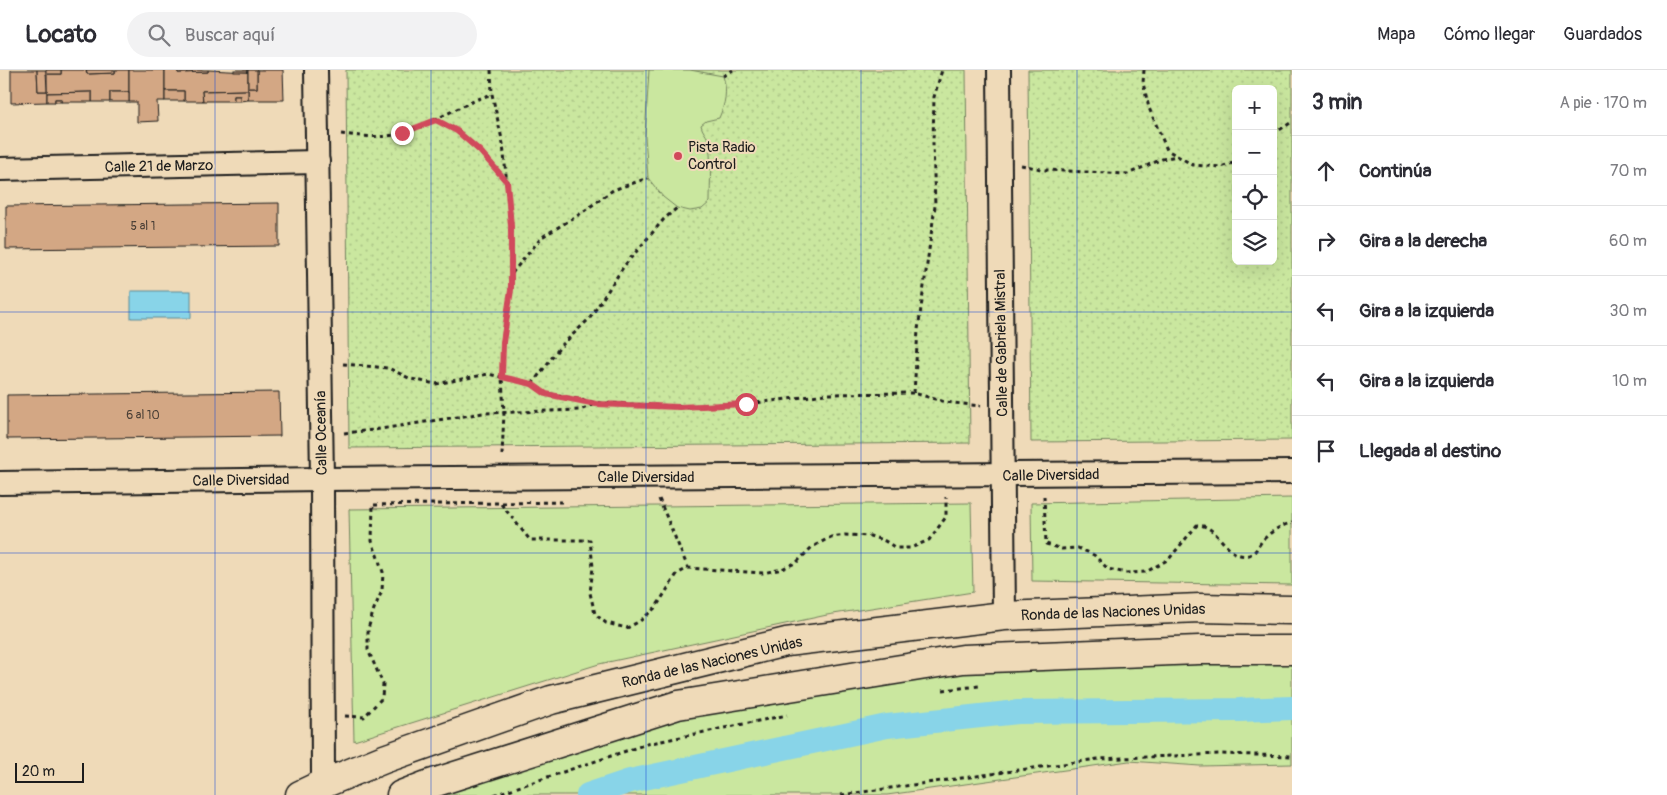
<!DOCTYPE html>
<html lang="es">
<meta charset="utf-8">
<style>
body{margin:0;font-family:Pangolin,sans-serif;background:#f2f2f3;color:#2b2b33}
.controls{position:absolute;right:15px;top:15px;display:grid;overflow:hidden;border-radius:8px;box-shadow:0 5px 20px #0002}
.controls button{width:45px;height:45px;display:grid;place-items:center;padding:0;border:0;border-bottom:1px solid #e1e1e2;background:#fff;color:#2b2b33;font:25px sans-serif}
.scale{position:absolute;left:15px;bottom:12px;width:69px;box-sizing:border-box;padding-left:5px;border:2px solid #1c1c1c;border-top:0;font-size:14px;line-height:18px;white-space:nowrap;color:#1c1c1c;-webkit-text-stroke:4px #efdab8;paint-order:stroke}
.stop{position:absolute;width:15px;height:15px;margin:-11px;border:4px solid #d1495b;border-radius:50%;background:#fff}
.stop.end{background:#d1495b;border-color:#fff;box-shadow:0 1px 5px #0008}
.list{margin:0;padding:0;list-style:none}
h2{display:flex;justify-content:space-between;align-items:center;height:65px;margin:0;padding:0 20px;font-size:21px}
h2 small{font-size:16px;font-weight:400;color:#7c7c81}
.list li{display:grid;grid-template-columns:32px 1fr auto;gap:15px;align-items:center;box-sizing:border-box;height:70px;padding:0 20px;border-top:1px solid #e1e1e2}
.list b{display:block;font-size:19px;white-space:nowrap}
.list em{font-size:16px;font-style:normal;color:#7c7c81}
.icon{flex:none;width:28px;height:28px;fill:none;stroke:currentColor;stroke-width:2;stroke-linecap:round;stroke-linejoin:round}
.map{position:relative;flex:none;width:1292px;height:725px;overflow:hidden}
header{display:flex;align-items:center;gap:30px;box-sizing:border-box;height:70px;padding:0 25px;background:#fff;border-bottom:1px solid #e1e1e2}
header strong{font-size:24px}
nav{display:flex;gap:28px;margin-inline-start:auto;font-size:18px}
.search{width:350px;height:45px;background:#f2f2f3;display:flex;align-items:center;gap:12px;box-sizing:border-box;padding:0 18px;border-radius:28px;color:#7c7c81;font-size:19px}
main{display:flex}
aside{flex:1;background:#fff}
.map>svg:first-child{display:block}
.grass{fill:url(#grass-dots);stroke:#73825e;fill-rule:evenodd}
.park{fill:#cae79f;stroke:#73825e}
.water{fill:#88d4e8;stroke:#5d8a96}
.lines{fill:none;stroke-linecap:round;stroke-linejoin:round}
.canal{stroke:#88d4e8;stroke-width:24}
.building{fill:#d3a784;stroke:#1c1c1c}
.minor-casing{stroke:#1c1c1c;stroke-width:26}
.tertiary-casing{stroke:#1c1c1c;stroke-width:31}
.path{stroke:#1c1c1c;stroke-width:3;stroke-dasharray:4 4;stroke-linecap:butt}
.minor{stroke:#efdab8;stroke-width:22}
.tertiary{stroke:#efdab8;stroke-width:28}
.route{stroke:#d1495b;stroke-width:6}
.grid{fill:none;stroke:#1d4ed8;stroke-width:1;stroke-opacity:0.55}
.poi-dot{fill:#d1495b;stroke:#efdab8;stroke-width:2}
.labels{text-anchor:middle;stroke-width:4;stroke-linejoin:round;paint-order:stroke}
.number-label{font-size:12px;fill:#4a3f36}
.poi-label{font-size:15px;fill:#1c1c1c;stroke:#efdab8;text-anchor:start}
.street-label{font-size:15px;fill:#1c1c1c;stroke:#efdab8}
</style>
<header>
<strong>Locato</strong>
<div class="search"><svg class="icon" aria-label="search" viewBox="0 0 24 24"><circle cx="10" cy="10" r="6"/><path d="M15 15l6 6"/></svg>Buscar aquí</div>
<nav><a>Mapa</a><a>Cómo llegar</a><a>Guardados</a></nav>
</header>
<main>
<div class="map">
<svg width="1292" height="725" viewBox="0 0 1292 725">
<defs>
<pattern id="grass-dots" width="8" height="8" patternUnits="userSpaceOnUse" patternTransform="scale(1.25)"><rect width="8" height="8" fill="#cae79f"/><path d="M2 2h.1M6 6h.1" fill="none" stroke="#adc688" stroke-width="1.8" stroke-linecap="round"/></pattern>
</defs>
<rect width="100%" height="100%" fill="#efdab8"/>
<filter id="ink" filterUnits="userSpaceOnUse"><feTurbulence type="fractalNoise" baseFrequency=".02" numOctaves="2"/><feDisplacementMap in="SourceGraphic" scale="10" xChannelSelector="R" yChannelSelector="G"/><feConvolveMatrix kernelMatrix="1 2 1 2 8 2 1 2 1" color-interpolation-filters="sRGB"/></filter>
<g filter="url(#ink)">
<g class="grass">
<path d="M 346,0 L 966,0 L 970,373 L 349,378 Z"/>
<path d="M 1028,0 L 1292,0 L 1292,370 L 1031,372 ZM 1236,19 L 1273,19 L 1273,191 L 1236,191 Z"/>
</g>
<g class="park">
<path d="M 649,0 L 690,0 L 723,6 C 728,21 725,34 719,48 L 706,51 L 701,55 C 702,61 706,64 708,69 C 712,85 710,116 710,132 L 702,139 L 690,141 L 677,138 L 663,127 L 648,108 L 645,66 Z"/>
<path d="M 1292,428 L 1292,515 L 1032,511 L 1031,433 Z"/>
<path d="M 971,433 L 973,522 L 827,545 L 599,594 L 354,671 L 349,439 Z"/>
<path d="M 1131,591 L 1292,592 L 1292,694 L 1200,696 L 1129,691 L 887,725 L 438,725 L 619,664 L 723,639 L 992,597 Z"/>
</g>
<rect class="water" x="131" y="221" width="60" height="27"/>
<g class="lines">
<path class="canal" d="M 588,725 L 630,711 L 887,656 L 1018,642 L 1239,640 L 1292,638"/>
</g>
<g class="building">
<path d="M 11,0 L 37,0 L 38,21 L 47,21 L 47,4 L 61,4 L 61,0 L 86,0 L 87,4 L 115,3 L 115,0 L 129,0 L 129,22 L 110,22 L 110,32 L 92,32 L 92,22 L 47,23 L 47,32 L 11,33 Z"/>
<path d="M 37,0 L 46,0 L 47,21 L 38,21 Z"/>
<rect x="46" y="0" width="15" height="4"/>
<path d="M 86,0 L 115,0 L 115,3 L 87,4 Z"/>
<path d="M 129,0 L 165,0 L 165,31 L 157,31 L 158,51 L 137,52 L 137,32 L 129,32 Z"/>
<path d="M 165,0 L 178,0 L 178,3 L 208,2 L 208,0 L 248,2 L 248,18 L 257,18 L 257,0 L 283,0 L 284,30 L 248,30 L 248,20 L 202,21 L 203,31 L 184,31 L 184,21 L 165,21 Z"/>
<path d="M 178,0 L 208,0 L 208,2 L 178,3 Z"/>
<rect x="234" y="0" width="14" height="2"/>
<rect x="248" y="0" width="9" height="18"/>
<path d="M 248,20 L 248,30 L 240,31 L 240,26 L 234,26 L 234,31 L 203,31 L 202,21 Z"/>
<rect x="165" y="21" width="19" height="10"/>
<path d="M 92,22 L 92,32 L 61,32 L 61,29 L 55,29 L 55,32 L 47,32 L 47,23 Z"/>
<rect x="110" y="22" width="19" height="10"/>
<rect x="234" y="26" width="6" height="5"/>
<rect x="55" y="29" width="6" height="3"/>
<path d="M 279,133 L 279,176 L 6,179 L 6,136 Z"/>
<path d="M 279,322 L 280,366 L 7,369 L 7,325 Z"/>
</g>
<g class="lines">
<defs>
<g id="minor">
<path d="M 316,0 L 322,409 L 323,714 L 321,725"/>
<path d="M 999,0 L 1004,546"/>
<path d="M 0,99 L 318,92"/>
<path d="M 0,413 L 322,409 L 1292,402"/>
</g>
<g id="tertiary">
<path d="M 300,725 L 323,714 L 384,689 L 551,630 L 786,572 L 1004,546 L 1200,538 L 1292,540"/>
<path d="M 401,725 L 427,715 L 678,635 L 963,589 L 1199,580 L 1292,580"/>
</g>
</defs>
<use href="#minor" class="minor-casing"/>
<use href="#tertiary" class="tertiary-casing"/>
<g class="path">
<path d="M 491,0 L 492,24 L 503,74 L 511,156 L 511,220 L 503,273 L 502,307 L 504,343 L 502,385"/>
<path d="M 1144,0 L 1143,13 L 1149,38 L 1167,80 L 1193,95 L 1221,97 L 1236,92"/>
<path d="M 723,6 L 733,0"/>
<path d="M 436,50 L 457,61 L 480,81 L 506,111"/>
<path d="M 341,64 C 361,66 382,69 403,63 C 434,53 461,34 492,24"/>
<path d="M 1273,64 L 1292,52"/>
<path d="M 1021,95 L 1046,100 L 1128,104 L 1162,89 L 1177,86"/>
<path d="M 512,203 L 542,167 L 580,144 L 613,120 L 648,108"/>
<path d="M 343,294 L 388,298 L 411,309 L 436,314 L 488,304 L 532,314 L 546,324 L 596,333 L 679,337 L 747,334 L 826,324 L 914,323 L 945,332 L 981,336"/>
<path d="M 532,314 L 560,277 L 590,248 L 624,196 L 664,149 L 677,138"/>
<path d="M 914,323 L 918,260 L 935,136 L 933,73 L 934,27 L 942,0"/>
<path d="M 344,363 L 374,360 L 483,343 L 580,340 L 595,334"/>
<path d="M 1044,426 L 1046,474 L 1062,479 L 1078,478 L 1094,485 L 1108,499 L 1126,503 L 1146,502 L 1169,489 L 1197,455 C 1220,455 1225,490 1249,485 C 1256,483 1258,476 1262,471 C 1270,462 1281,455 1292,453"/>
<path d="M 659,429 L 688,498"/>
<path d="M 501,434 L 530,470 L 590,470 L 593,497 L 590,523 L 595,544 L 606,553 L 627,558 L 640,551 L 656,537 L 677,504 L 688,498 L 763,503 L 782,499 L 797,492 L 812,477 L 831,467 L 845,465 L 870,466 L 885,471 L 896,478 L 911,478 L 929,470 L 946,447 L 946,427"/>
<path d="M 374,435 L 565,432"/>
<path d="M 943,620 L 979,616"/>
<path d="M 345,646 L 364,647 L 382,628 L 383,614 L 368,580 L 368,559 L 374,539 L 382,521 L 383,502 L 372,471 L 373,434"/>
<path d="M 494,725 L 647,674 L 787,645"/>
<path d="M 841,725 L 1098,689 L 1221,684 L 1292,686"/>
</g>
<use href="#minor" class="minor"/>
<use href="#tertiary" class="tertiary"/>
</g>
</g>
<g class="lines" filter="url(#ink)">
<path class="route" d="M 402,63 L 436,50 L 457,61 L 480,81 L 507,112 L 511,156 L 511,220 L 503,272 L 502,307 L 532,314 L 546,324 L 596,334 L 679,337 L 746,334"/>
</g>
<path class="grid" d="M 215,0 L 215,725M 431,0 L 431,725M 646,0 L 646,725M 861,0 L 861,725M 1077,0 L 1077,725M 0,242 L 1292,242M 0,483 L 1292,483"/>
<circle class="poi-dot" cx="678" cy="86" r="5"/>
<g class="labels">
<g class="number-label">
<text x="143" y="160">5 al 1</text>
<text x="143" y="349">6 al 10</text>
</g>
<g class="poi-label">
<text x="688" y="82">Pista Radio<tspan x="688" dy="17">Control</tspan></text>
</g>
<g class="street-label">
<text transform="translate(159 96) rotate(-1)" y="5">Calle 21 de Marzo</text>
<text transform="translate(1001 273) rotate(-91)" y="5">Calle de Gabriela Mistral</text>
<text transform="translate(321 363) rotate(-91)" y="5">Calle Oceanía</text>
<text transform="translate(1051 405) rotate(-1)" y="5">Calle Diversidad</text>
<text x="646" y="412">Calle Diversidad</text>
<text transform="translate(241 410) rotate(-1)" y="5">Calle Diversidad</text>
<text transform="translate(1113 542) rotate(-2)" y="5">Ronda de las Naciones Unidas</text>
<text transform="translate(712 592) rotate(-13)" y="5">Ronda de las Naciones Unidas</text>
</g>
</g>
</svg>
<div class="controls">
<button>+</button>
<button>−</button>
<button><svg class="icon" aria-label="locate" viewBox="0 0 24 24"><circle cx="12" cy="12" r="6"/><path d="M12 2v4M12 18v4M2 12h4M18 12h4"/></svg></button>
<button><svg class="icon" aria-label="layers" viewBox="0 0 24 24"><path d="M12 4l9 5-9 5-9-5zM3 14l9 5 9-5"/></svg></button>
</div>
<div class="scale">20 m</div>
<div class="stop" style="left:746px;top:334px"></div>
<div class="stop end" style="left:402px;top:63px"></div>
</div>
<aside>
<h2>3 min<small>A pie · 170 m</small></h2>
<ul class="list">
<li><svg class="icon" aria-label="ahead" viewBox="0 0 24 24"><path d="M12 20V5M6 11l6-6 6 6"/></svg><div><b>Continúa</b></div><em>70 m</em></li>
<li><svg class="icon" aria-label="right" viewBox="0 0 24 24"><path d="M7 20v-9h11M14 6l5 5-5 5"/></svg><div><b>Gira a la derecha</b></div><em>60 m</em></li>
<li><svg class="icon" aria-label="left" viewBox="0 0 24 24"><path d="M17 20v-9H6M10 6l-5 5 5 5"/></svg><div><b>Gira a la izquierda</b></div><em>30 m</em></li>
<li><svg class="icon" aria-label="left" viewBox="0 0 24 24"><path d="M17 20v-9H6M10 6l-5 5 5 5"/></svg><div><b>Gira a la izquierda</b></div><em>10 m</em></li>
<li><svg class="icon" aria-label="arrive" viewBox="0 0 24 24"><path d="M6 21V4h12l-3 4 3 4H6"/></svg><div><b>Llegada al destino</b></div></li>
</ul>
</aside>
</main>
